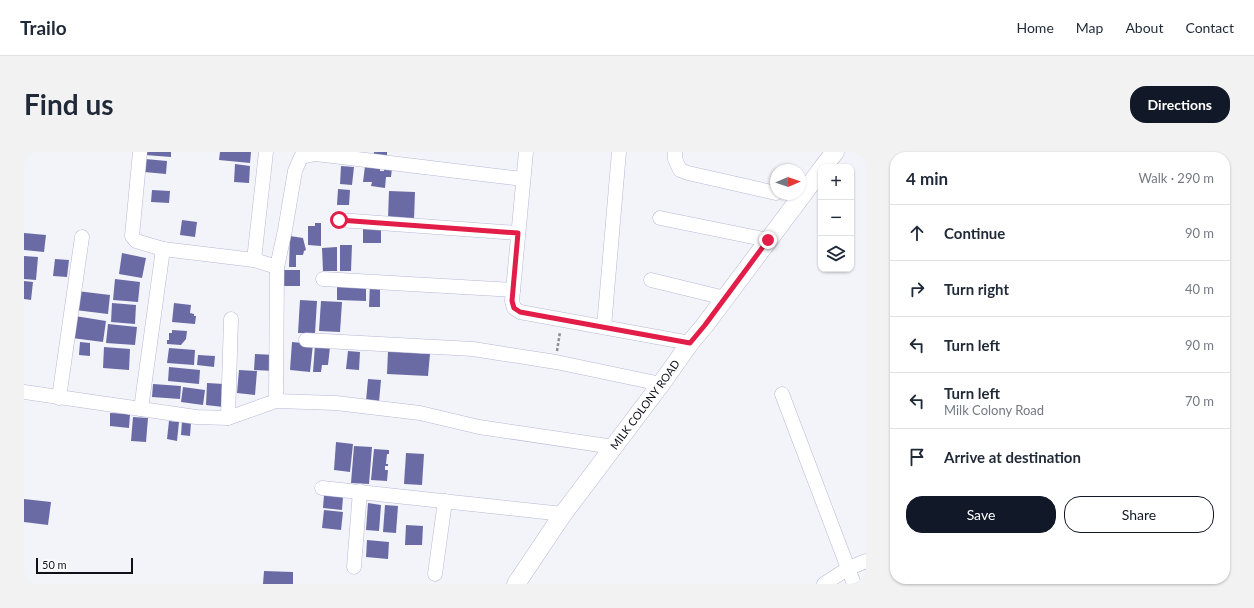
<!DOCTYPE html>
<meta charset="utf-8">
<style>
body{margin:0;font-family:Lato,sans-serif;background:#f2f2f3;color:#1f2937}
.controls{position:absolute;right:12px;top:12px;display:grid;overflow:hidden;border-radius:8px;box-shadow:0 1px 3px #0004}
.controls button{width:36px;height:36px;display:grid;place-items:center;padding:0;border:0;border-bottom:1px solid #e0e1e3;background:#fff;color:#1f2937;font:20px sans-serif}
.compass{position:absolute;left:746px;top:12px;width:36px;height:36px;border-radius:50%;background:#fff;box-shadow:0 1px 3px #0004;rotate:88deg}
.scale{position:absolute;left:12px;bottom:10px;width:97px;box-sizing:border-box;padding-left:4px;border:2px solid #0f101a;border-top:0;font-size:11px;line-height:14px;white-space:nowrap;color:#0f101a;-webkit-text-stroke:3px #fff;paint-order:stroke}
.stop{position:absolute;width:12px;height:12px;margin:-9px;border:3px solid #e11d48;border-radius:50%;background:#fff}
.stop.end{background:#e11d48;border-color:#fff;box-shadow:0 1px 4px #0008}
.list{margin:0;padding:0;list-style:none}
h2{display:flex;justify-content:space-between;align-items:center;height:52px;margin:0;padding:0 16px;font-size:17px}
h2 small{font-size:13px;font-weight:400;color:#747a83}
.list li{display:grid;grid-template-columns:26px 1fr auto;gap:12px;align-items:center;box-sizing:border-box;height:56px;padding:0 16px;border-top:1px solid #e0e1e3}
.list b{display:block;font-size:15px;white-space:nowrap}
.list p{margin:0;font-size:13px;white-space:nowrap;color:#747a83}
.list em{font-size:13px;font-style:normal;color:#747a83}
.actions{display:flex;gap:8px;padding:12px 16px}
.actions a{flex:1;padding:9px 0;border:1px solid #111827;border-radius:16px;text-align:center;font-size:14px;color:#111827}
.actions .main{background:#111827;color:#fff}
.icon{flex:none;width:22px;height:22px;fill:none;stroke:currentColor;stroke-width:2;stroke-linecap:round;stroke-linejoin:round}
.map{position:relative;flex:none;width:842px;height:432px;overflow:hidden;border-radius:16px}
header{display:flex;align-items:center;gap:24px;box-sizing:border-box;height:56px;padding:0 20px;background:#fff;border-bottom:1px solid #e0e1e3}
header strong{font-size:19px}
nav{display:flex;gap:22px;margin-inline-start:auto;font-size:14px}
.intro{display:flex;align-items:center;justify-content:space-between;box-sizing:border-box;height:96px;padding:0 24px}
h1{margin:0;font-size:28px}
.button{padding:10px 18px;border-radius:16px;background:#111827;color:#fff;font-size:14px;font-weight:700}
main{display:flex;gap:24px;padding:0 24px}
aside{flex:1;background:#fff;border-radius:16px;box-shadow:0 1px 3px #0004}
.map>svg:first-child{display:block}
.building{fill:#6a6ba5}
.lines{fill:none;stroke-linecap:round;stroke-linejoin:round}
.minor-casing{stroke:#b6b8d6;stroke-width:15}
.tertiary-casing{stroke:#b6b8d6;stroke-width:19}
.path{stroke:#8d8e96;stroke-width:2.5;stroke-dasharray:3 2;stroke-linecap:butt}
.minor{stroke:#fff;stroke-width:14}
.tertiary{stroke:#fff;stroke-width:18}
.route{stroke:#e11d48;stroke-width:5}
.labels{text-anchor:middle;stroke-width:4;stroke-linejoin:round;paint-order:stroke}
.street-label{font-size:11px;fill:#0f101a;stroke:#fff}
</style>
<header>
<strong>Trailo</strong>
<nav><a>Home</a><a>Map</a><a>About</a><a>Contact</a></nav>
</header>
<div class="intro"><h1>Find us</h1><a class="button">Directions</a></div>
<main>
<div class="map">
<svg width="842" height="432" viewBox="0 0 842 432">
<rect width="100%" height="100%" fill="#f3f4fa"/>
<g class="building">
<path d="M 122,0 L 147,0 L 147,5 L 121,3 Z"/>
<path d="M 196,0 L 227,0 L 226,11 L 195,8 Z"/>
<rect x="350" y="0" width="13" height="6"/>
<path d="M 121,7 L 143,9 L 142,22 L 120,20 Z"/>
<path d="M 211,12 L 226,14 L 225,31 L 210,30 Z"/>
<path d="M 317,14 L 330,15 L 328,33 L 316,32 Z"/>
<path d="M 341,14 L 356,16 L 356,19 L 360,19 L 360,16 L 368,16 L 367,25 L 362,25 L 361,36 L 347,34 L 348,30 L 339,30 Z"/>
<path d="M 314,37 L 326,38 L 325,53 L 313,53 Z"/>
<path d="M 128,38 L 146,39 L 145,51 L 127,50 Z"/>
<path d="M 365,39 L 391,40 L 390,67 L 364,66 Z"/>
<path d="M 158,68 L 173,70 L 171,85 L 156,83 Z"/>
<path d="M 291,71 L 297,71 L 297,94 L 284,93 L 284,74 L 291,74 Z"/>
<rect x="339" y="74" width="18" height="17"/>
<path d="M 0,81 L 22,83 L 20,100 L 0,98 Z"/>
<path d="M 266,84 L 279,86 L 282,98 L 280,99 L 279,103 L 272,103 L 272,115 L 265,115 Z"/>
<path d="M 316,93 L 328,93 L 327,119 L 316,119 Z"/>
<path d="M 313,95 L 313,119 L 299,119 L 298,96 Z"/>
<path d="M 98,101 L 122,106 L 118,126 L 95,122 Z"/>
<path d="M 0,104 L 14,105 L 12,128 L 0,127 Z"/>
<path d="M 31,107 L 45,108 L 43,125 L 29,124 Z"/>
<rect x="260" y="118" width="16" height="16"/>
<path d="M 91,127 L 116,130 L 114,150 L 89,148 Z"/>
<path d="M 0,129 L 9,130 L 7,148 L 0,147 Z"/>
<path d="M 346,131 L 356,131 L 356,155 L 345,155 Z"/>
<path d="M 313,132 L 342,133 L 342,149 L 313,148 Z"/>
<path d="M 53,139 L 86,143 L 84,162 L 51,158 Z"/>
<path d="M 276,148 L 293,149 L 291,181 L 274,181 Z"/>
<path d="M 297,149 L 318,150 L 316,180 L 295,179 Z"/>
<path d="M 88,151 L 112,153 L 111,172 L 87,170 Z"/>
<path d="M 150,151 L 167,153 L 166,161 L 170,162 L 170,164 L 172,164 L 171,172 L 148,170 Z"/>
<path d="M 51,164 L 82,169 L 79,190 L 48,186 Z"/>
<path d="M 84,172 L 113,175 L 111,193 L 82,191 Z"/>
<path d="M 148,178 L 163,179 L 162,187 L 157,193 L 143,192 L 143,188 L 145,188 L 145,181 L 148,181 Z"/>
<path d="M 56,190 L 66,191 L 66,204 L 55,203 Z"/>
<path d="M 268,190 L 289,192 L 286,220 L 266,218 Z"/>
<path d="M 291,193 L 306,195 L 304,213 L 298,213 L 297,220 L 289,220 Z"/>
<path d="M 80,195 L 106,197 L 105,218 L 79,216 Z"/>
<path d="M 145,196 L 171,198 L 170,213 L 143,211 Z"/>
<path d="M 324,199 L 336,200 L 335,218 L 322,217 Z"/>
<path d="M 364,199 L 406,202 L 404,224 L 363,222 Z"/>
<path d="M 231,202 L 251,203 L 251,219 L 230,218 Z"/>
<path d="M 174,203 L 191,204 L 190,215 L 173,213 Z"/>
<path d="M 145,215 L 176,218 L 175,232 L 144,229 Z"/>
<path d="M 215,218 L 233,219 L 231,243 L 213,241 Z"/>
<path d="M 344,227 L 357,228 L 355,250 L 342,249 Z"/>
<path d="M 183,231 L 200,232 L 199,255 L 182,253 Z"/>
<path d="M 129,232 L 157,234 L 156,247 L 128,245 Z"/>
<path d="M 159,235 L 181,238 L 179,253 L 157,250 Z"/>
<path d="M 86,261 L 106,262 L 105,276 L 86,274 Z"/>
<path d="M 109,265 L 124,266 L 122,290 L 107,289 Z"/>
<path d="M 145,269 L 155,270 L 153,289 L 143,287 Z"/>
<path d="M 158,269 L 167,270 L 166,284 L 157,283 Z"/>
<path d="M 312,290 L 329,292 L 326,320 L 310,318 Z"/>
<path d="M 330,294 L 348,295 L 345,332 L 327,331 Z"/>
<path d="M 350,297 L 365,298 L 365,302 L 363,302 L 362,312 L 364,312 L 364,314 L 361,314 L 361,318 L 364,318 L 363,329 L 347,328 Z"/>
<path d="M 382,301 L 400,302 L 398,333 L 380,332 Z"/>
<path d="M 300,343 L 319,345 L 318,358 L 299,356 Z"/>
<path d="M 0,347 L 27,350 L 24,373 L 0,370 Z"/>
<path d="M 344,351 L 357,353 L 355,379 L 342,378 Z"/>
<path d="M 361,353 L 374,354 L 372,381 L 359,380 Z"/>
<path d="M 300,358 L 319,360 L 317,378 L 298,376 Z"/>
<path d="M 382,373 L 399,374 L 398,393 L 381,393 Z"/>
<path d="M 343,388 L 365,390 L 364,407 L 342,405 Z"/>
<path d="M 240,419 L 269,420 L 269,432 L 239,432 Z"/>
</g>
<g class="lines">
<defs>
<g id="minor">
<path d="M 116,0 L 108,84 L 112,89 L 139,97 L 230,108 L 253,115 L 261,78 L 271,19 L 277,5 L 292,2 L 499,27"/>
<path d="M 502,0 L 488,149 L 490,156 L 496,160 L 666,191"/>
<path d="M 651,0 L 651,7 L 656,18 L 664,21 L 752,41"/>
<path d="M 636,66 L 744,88"/>
<path d="M 315,68 L 494,81"/>
<path d="M 230,108 L 242,0"/>
<path d="M 299,127 L 489,138"/>
<path d="M 627,128 L 701,146"/>
<path d="M 580,175 L 595,0"/>
<path d="M 282,188 L 449,197 L 532,210 L 637,232"/>
<path d="M 0,240 L 117,257 L 139,97"/>
<path d="M 758,242 L 830,432"/>
<path d="M 35,246 L 58,85"/>
<path d="M 252,249 L 253,115"/>
<path d="M 117,257 L 172,265 L 204,266 L 252,249 L 312,251 L 396,261 L 455,275 L 590,295"/>
<path d="M 204,266 L 207,167"/>
<path d="M 298,336 L 539,362"/>
<path d="M 330,415 L 336,339"/>
<path d="M 411,422 L 421,349"/>
<path d="M 800,432 L 823,417 L 842,409"/>
</g>
<g id="tertiary">
<path d="M 799,15 L 811,0"/>
<path id="s1" d="M 492,432 L 539,362 L 637,232 L 666,191 L 681,173 L 797,18"/>
</g>
</defs>
<use href="#minor" class="minor-casing"/>
<use href="#tertiary" class="tertiary-casing"/>
<path class="path" d="M 533,199 L 536,180"/>
<use href="#minor" class="minor"/>
<use href="#tertiary" class="tertiary"/>
</g>
<g class="lines">
<path class="route" d="M 315,68 L 494,81 L 488,149 L 490,156 L 496,160 L 666,191 L 681,173 L 744,88"/>
</g>
<g class="labels">
<g class="street-label">
<text dy="4" stroke="none"><textPath href="#s1" startOffset="221">MILK COLONY ROAD</textPath></text>
</g>
</g>
</svg>
<div class="controls">
<button>+</button>
<button>−</button>
<button><svg class="icon" aria-label="layers" viewBox="0 0 24 24"><path d="M12 4l9 5-9 5-9-5zM3 14l9 5 9-5"/></svg></button>
</div>
<svg class="compass" viewBox="-18 -18 36 36"><path d="M0-13l5 13h-10z" fill="#e53935"/><path d="M0 13l5-13h-10z" fill="#747a83"/></svg>
<div class="scale">50 m</div>
<div class="stop" style="left:315px;top:68px"></div>
<div class="stop end" style="left:744px;top:88px"></div>
</div>
<aside>
<h2>4 min<small>Walk · 290 m</small></h2>
<ul class="list">
<li><svg class="icon" aria-label="ahead" viewBox="0 0 24 24"><path d="M12 20V5M6 11l6-6 6 6"/></svg><div><b>Continue</b></div><em>90 m</em></li>
<li><svg class="icon" aria-label="right" viewBox="0 0 24 24"><path d="M7 20v-9h11M14 6l5 5-5 5"/></svg><div><b>Turn right</b></div><em>40 m</em></li>
<li><svg class="icon" aria-label="left" viewBox="0 0 24 24"><path d="M17 20v-9H6M10 6l-5 5 5 5"/></svg><div><b>Turn left</b></div><em>90 m</em></li>
<li><svg class="icon" aria-label="left" viewBox="0 0 24 24"><path d="M17 20v-9H6M10 6l-5 5 5 5"/></svg><div><b>Turn left</b><p>Milk Colony Road</p></div><em>70 m</em></li>
<li><svg class="icon" aria-label="arrive" viewBox="0 0 24 24"><path d="M6 21V4h12l-3 4 3 4H6"/></svg><div><b>Arrive at destination</b></div></li>
</ul>
<div class="actions"><a class="main">Save</a><a>Share</a></div>
</aside>
</main>
